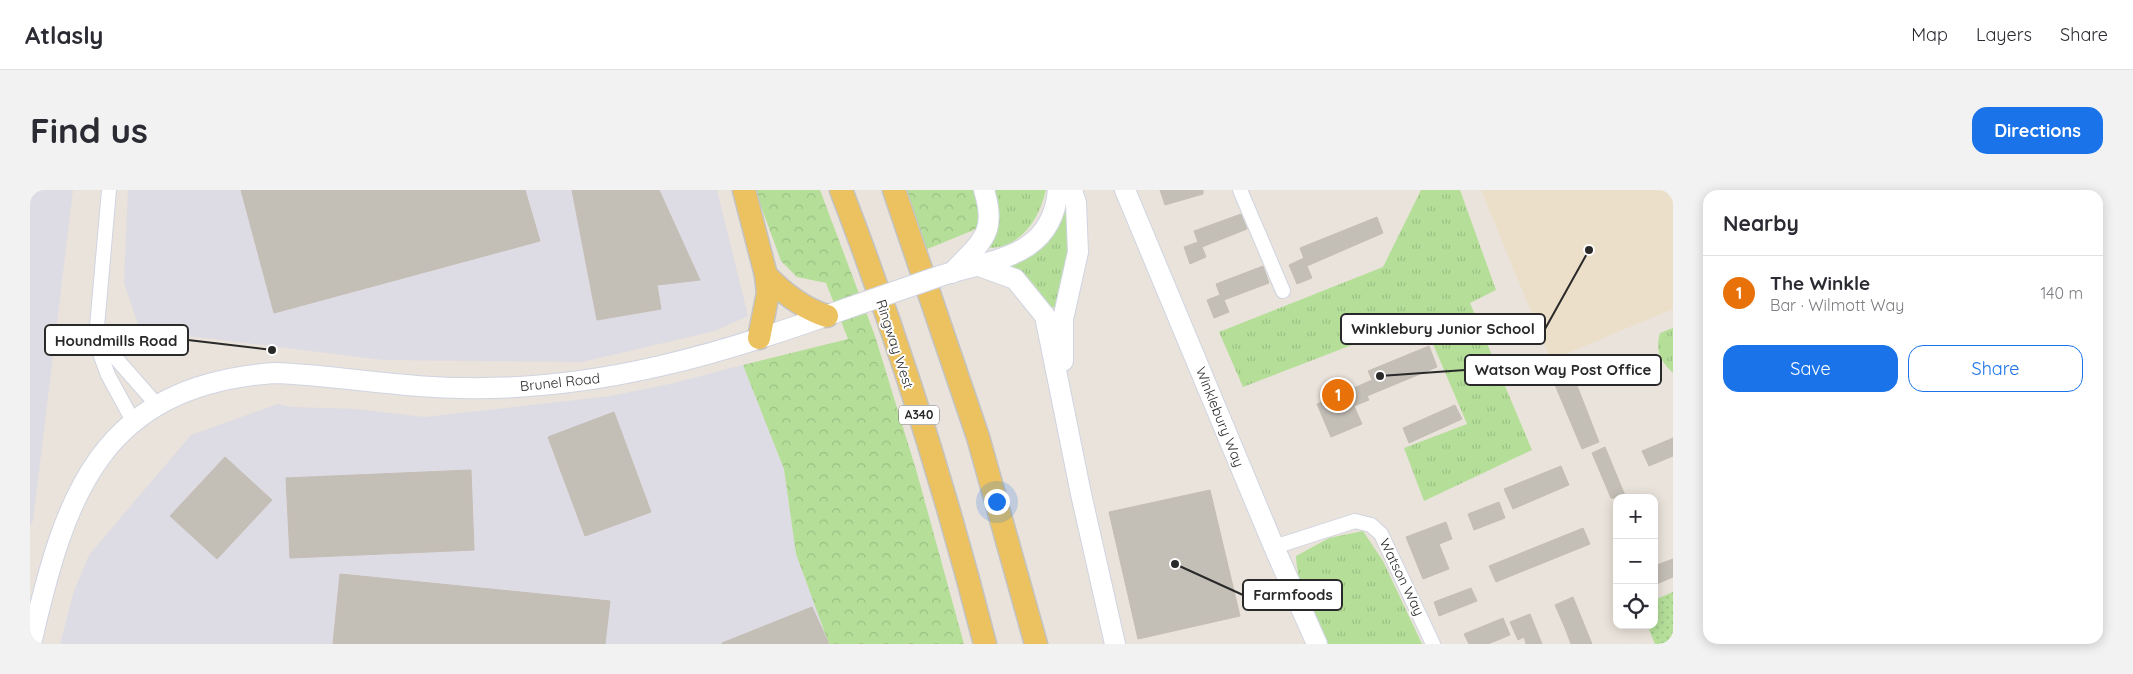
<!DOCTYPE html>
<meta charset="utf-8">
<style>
body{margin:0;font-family:Quicksand,sans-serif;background:#f2f2f3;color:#2b2b33}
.controls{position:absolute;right:15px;bottom:15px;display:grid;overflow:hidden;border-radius:10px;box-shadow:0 2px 12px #0003}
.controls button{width:45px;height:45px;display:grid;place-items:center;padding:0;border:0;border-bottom:1px solid #e1e1e2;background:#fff;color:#2b2b33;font:25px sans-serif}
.you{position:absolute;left:966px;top:311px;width:18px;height:18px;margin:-12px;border:4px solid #fff;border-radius:50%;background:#1a73e8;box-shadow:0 0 0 8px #1a73e833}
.badge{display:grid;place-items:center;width:32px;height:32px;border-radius:50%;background:#1a73e8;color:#fff;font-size:16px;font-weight:700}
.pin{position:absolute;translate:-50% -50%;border:2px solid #fff;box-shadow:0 1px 5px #0006}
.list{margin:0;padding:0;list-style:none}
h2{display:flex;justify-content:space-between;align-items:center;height:65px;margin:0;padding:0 20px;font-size:21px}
h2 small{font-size:16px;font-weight:400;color:#7c7c81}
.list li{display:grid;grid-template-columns:32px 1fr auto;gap:15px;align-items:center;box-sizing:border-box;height:75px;padding:0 20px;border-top:1px solid #e1e1e2}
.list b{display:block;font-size:19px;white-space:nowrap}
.list p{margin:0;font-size:16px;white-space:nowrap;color:#7c7c81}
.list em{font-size:16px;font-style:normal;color:#7c7c81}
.actions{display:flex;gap:10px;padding:15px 20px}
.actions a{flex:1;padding:11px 0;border:1px solid #1a73e8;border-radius:15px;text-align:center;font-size:18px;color:#1a73e8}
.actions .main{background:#1a73e8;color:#fff}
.icon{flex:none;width:28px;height:28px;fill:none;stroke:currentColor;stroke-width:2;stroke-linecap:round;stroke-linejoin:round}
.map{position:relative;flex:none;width:1643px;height:454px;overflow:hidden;border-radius:15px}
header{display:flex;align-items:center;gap:30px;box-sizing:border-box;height:70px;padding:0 25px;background:#fff;border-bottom:1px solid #e1e1e2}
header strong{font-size:24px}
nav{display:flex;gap:28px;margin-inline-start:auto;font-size:18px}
.intro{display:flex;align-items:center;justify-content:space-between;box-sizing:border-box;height:120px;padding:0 30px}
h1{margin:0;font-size:35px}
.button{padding:12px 22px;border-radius:15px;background:#1a73e8;color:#fff;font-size:18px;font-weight:700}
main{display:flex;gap:30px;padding:0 30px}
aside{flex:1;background:#fff;border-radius:15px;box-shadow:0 2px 12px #0003}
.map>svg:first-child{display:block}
.industrial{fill:#dddbe3}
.education{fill:#ecdfca}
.grass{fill:url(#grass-tufts)}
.forest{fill:url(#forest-crowns)}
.garden{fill:url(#garden-dots)}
.building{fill:#c3beb6;stroke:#c5beb5}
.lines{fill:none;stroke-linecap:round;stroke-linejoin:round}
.street-casing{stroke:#d0d4e1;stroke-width:16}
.secondary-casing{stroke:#d0d4e1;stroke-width:22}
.primary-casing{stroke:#c3c3c3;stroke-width:25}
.street{stroke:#fff;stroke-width:14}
.secondary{stroke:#fff;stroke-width:20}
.primary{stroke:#ebc25f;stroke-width:22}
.secondary-bridge-casing{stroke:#d0d4e1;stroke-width:22;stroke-linecap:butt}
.secondary-bridge{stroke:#fff;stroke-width:20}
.labels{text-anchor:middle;stroke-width:4;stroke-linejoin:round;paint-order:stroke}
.shield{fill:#fff;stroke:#696969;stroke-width:1}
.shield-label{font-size:12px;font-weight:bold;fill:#292929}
.street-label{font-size:14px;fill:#292929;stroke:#fff}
.leader{fill:none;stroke:#292929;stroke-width:2}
.callout-dot{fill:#292929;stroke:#fff;stroke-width:2}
.callout{fill:#fff;stroke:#292929;stroke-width:2}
.callout-label{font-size:15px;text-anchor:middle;font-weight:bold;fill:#292929}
</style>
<header>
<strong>Atlasly</strong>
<nav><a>Map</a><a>Layers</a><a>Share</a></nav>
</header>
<div class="intro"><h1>Find us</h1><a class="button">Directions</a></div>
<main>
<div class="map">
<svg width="1643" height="454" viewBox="0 0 1643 454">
<defs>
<pattern id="grass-tufts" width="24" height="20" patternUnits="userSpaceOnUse" patternTransform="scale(1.25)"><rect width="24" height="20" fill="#b5df99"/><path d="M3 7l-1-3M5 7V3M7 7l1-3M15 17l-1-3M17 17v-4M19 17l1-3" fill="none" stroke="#9cbf84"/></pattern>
<pattern id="forest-crowns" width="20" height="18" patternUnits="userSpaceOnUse" patternTransform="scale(1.25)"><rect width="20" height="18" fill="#b5df99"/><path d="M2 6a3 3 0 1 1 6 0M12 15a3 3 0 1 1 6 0" fill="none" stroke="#9cbf84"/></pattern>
<pattern id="garden-dots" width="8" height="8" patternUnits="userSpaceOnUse" patternTransform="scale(1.25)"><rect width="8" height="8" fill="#b5df99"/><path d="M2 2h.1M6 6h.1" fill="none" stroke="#9cbf84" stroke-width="1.8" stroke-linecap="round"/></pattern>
</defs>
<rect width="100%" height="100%" fill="#eae3db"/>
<g class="industrial">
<path d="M 0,0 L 43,0 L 3,331 L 0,335 Z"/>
<path d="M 98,0 L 687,0 L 718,126 L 685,141 L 552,172 L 353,170 L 110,140 L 94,93 Z"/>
<path d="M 713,175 L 754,279 L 766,364 L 799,454 L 30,454 L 44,401 L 59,365 L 161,245 L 248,214 L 262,217 L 326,219 L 395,227 L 581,206 L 644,193 Z"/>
</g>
<path class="education" d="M 1451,0 L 1643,0 L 1643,119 L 1521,170 Z"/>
<g class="grass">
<path d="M 965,0 L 1016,0 C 1009,29 992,57 959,58 C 971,37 970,23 965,0 Z"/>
<path d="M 1391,0 L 1430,0 L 1466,100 L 1440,113 L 1502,260 L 1394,311 L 1374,258 L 1437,234 L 1392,128 L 1213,197 L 1189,142 L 1353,77 Z"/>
<path d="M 1033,15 L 1037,19 L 1038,69 L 1026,118 L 1014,116 L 991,84 L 976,73 Z"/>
<path d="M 1643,138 L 1643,183 C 1630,171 1625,160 1630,143 Z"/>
<path d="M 1333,341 L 1353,371 L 1392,454 L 1296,454 C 1282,428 1267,395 1266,366 L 1299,348 Z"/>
</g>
<g class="forest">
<path d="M 725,0 L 790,0 L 845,146 L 887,283 L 934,454 L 799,454 L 766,364 L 754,279 L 713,175 L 818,149 L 796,93 L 767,87 L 751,71 Z"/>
<path d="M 872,0 L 944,0 L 951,37 L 895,60 Z"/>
</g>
<path class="garden" d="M 1643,402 L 1643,454 L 1625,454 L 1617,435 L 1624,435 L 1624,410 Z"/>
<g class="building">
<path d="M 211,0 L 495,0 L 510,51 L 244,123 Z"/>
<path d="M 542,0 L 629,0 L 670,90 L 627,95 L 631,119 L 567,130 Z"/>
<path d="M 1130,0 L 1173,0 L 1173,4 L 1135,15 Z"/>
<path d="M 1211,24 L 1217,39 L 1172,57 L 1176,67 L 1160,74 L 1154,57 L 1168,52 L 1164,41 Z"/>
<path d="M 1347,27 L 1353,43 L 1277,76 L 1282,88 L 1267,94 L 1259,75 L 1274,68 L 1276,74 L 1270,58 Z"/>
<path d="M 1233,76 L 1239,93 L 1194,110 L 1199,122 L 1184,128 L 1177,110 L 1190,105 L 1186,94 Z"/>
<path d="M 1399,156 L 1407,177 L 1337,206 L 1339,210 L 1324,216 L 1332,234 L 1301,247 L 1287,214 L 1342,190 L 1338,181 Z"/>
<path d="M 1539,175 L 1569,252 L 1552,259 L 1520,183 Z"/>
<path d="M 1425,215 L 1432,229 L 1379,253 L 1373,238 Z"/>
<path d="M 584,222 L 621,322 L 555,346 L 518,247 Z"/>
<path d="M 1643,248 L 1643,266 L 1619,276 L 1612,261 Z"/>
<path d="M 1575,257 L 1596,308 L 1581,308 L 1562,263 Z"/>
<path d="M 195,267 L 242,310 L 187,369 L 140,326 Z"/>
<path d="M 1531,276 L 1539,295 L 1483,319 L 1474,299 Z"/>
<path d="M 441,280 L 444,360 L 260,368 L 256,288 Z"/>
<path d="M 1180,300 L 1210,426 L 1108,449 L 1079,322 Z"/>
<path d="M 1469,312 L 1475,328 L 1444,340 L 1438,324 Z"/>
<path d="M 1416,332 L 1422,349 L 1409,354 L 1419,379 L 1393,389 L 1376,347 Z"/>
<path d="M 1553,338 L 1560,354 L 1466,392 L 1459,376 Z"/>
<path d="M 1643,369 L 1643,387 L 1624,395 L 1624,376 Z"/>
<path d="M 310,384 L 580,411 L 575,454 L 303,454 Z"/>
<path d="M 1441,398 L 1447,411 L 1409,426 L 1404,412 Z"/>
<path d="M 1543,407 L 1562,454 L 1541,454 L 1535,438 L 1525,415 Z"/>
<path d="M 782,417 L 799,454 L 692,454 L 692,453 Z"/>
<path d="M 1500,424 L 1512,454 L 1496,454 L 1494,447 L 1488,450 L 1480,432 Z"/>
<path d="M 1473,428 L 1480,445 L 1458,454 L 1439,454 L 1434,444 Z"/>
</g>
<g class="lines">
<defs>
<g id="street">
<path d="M 79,0 L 67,137 L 71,166 L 78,185 L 103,231"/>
<path d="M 1210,0 L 1253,101"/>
<path d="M 69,149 L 127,215"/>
<path d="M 1244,357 L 1325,331 L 1341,335 L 1351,344 L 1403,454"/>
</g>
<g id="secondary">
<path d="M 1095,0 L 1244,357 L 1287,454"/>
<path d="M 952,77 L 985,89 L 1015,126 L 1051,304 L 1085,454"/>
<path d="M 922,83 C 950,52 968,45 954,0"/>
<path d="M 910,86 C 962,69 1022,69 1028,0"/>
<path d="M 1033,171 L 1033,129 L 1048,62 L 1046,13 L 1042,0"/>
<path d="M 1,454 C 35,305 70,196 244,183 C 307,185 369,198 432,198 C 567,201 692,164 818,118"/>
</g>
<g id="primary">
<path d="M 714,0 L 736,85 L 738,103 L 729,148"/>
<path d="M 811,0 C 868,148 916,301 955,454"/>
<path d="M 864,0 L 948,247 L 1006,454"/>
<path d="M 736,85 C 753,103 772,118 797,126"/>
</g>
</defs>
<use href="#street" class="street-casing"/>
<use href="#secondary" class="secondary-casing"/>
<use href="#primary" class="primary-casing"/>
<use href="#street" class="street"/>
<use href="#secondary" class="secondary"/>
<use href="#primary" class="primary"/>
<defs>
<path id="secondary-bridge" d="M 818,118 L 910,86"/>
</defs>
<use href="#secondary-bridge" class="secondary-bridge-casing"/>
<use href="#secondary-bridge" class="secondary-bridge"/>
</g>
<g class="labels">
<rect class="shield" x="869" y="215.5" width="40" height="19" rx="4"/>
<g class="shield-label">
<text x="889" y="229">A340</text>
</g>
<g class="street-label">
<text transform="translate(865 154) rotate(72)" y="5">Ringway West</text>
<text transform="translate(530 192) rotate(-6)" y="5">Brunel Road</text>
<text transform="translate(1190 227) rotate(68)" y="5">Winklebury Way</text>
<text transform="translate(1372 387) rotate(64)" y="5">Watson Way</text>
</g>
</g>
<path class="leader" d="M1559 60L1515 139M242 160L158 150M1350 186L1435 180M1145 374L1213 405"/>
<g class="callout-dot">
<circle cx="1559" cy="60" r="5"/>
<circle cx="242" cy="160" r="5"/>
<circle cx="1350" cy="186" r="5"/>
<circle cx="1145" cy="374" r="5"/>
</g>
<g class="callout">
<rect x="1311" y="124" width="204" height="30" rx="5"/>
<rect x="15" y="135" width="143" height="30" rx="5"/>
<rect x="1435" y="165" width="196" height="30" rx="5"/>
<rect x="1213" y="390" width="99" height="30" rx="5"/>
</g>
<g class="callout-label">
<text x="1413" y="144">Winklebury Junior School</text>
<text x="86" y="156">Houndmills Road</text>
<text x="1533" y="185">Watson Way Post Office</text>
<text x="1263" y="410">Farmfoods</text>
</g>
</svg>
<div class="controls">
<button>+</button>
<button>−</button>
<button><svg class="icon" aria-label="locate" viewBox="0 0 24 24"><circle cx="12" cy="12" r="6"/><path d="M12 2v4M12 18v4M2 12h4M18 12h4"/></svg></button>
</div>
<div class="you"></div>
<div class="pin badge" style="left:1308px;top:205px;background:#e8710a">1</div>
</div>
<aside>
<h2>Nearby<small></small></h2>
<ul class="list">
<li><span class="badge" style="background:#e8710a">1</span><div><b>The Winkle</b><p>Bar · Wilmott Way</p></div><em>140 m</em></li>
</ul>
<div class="actions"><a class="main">Save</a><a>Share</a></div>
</aside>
</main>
